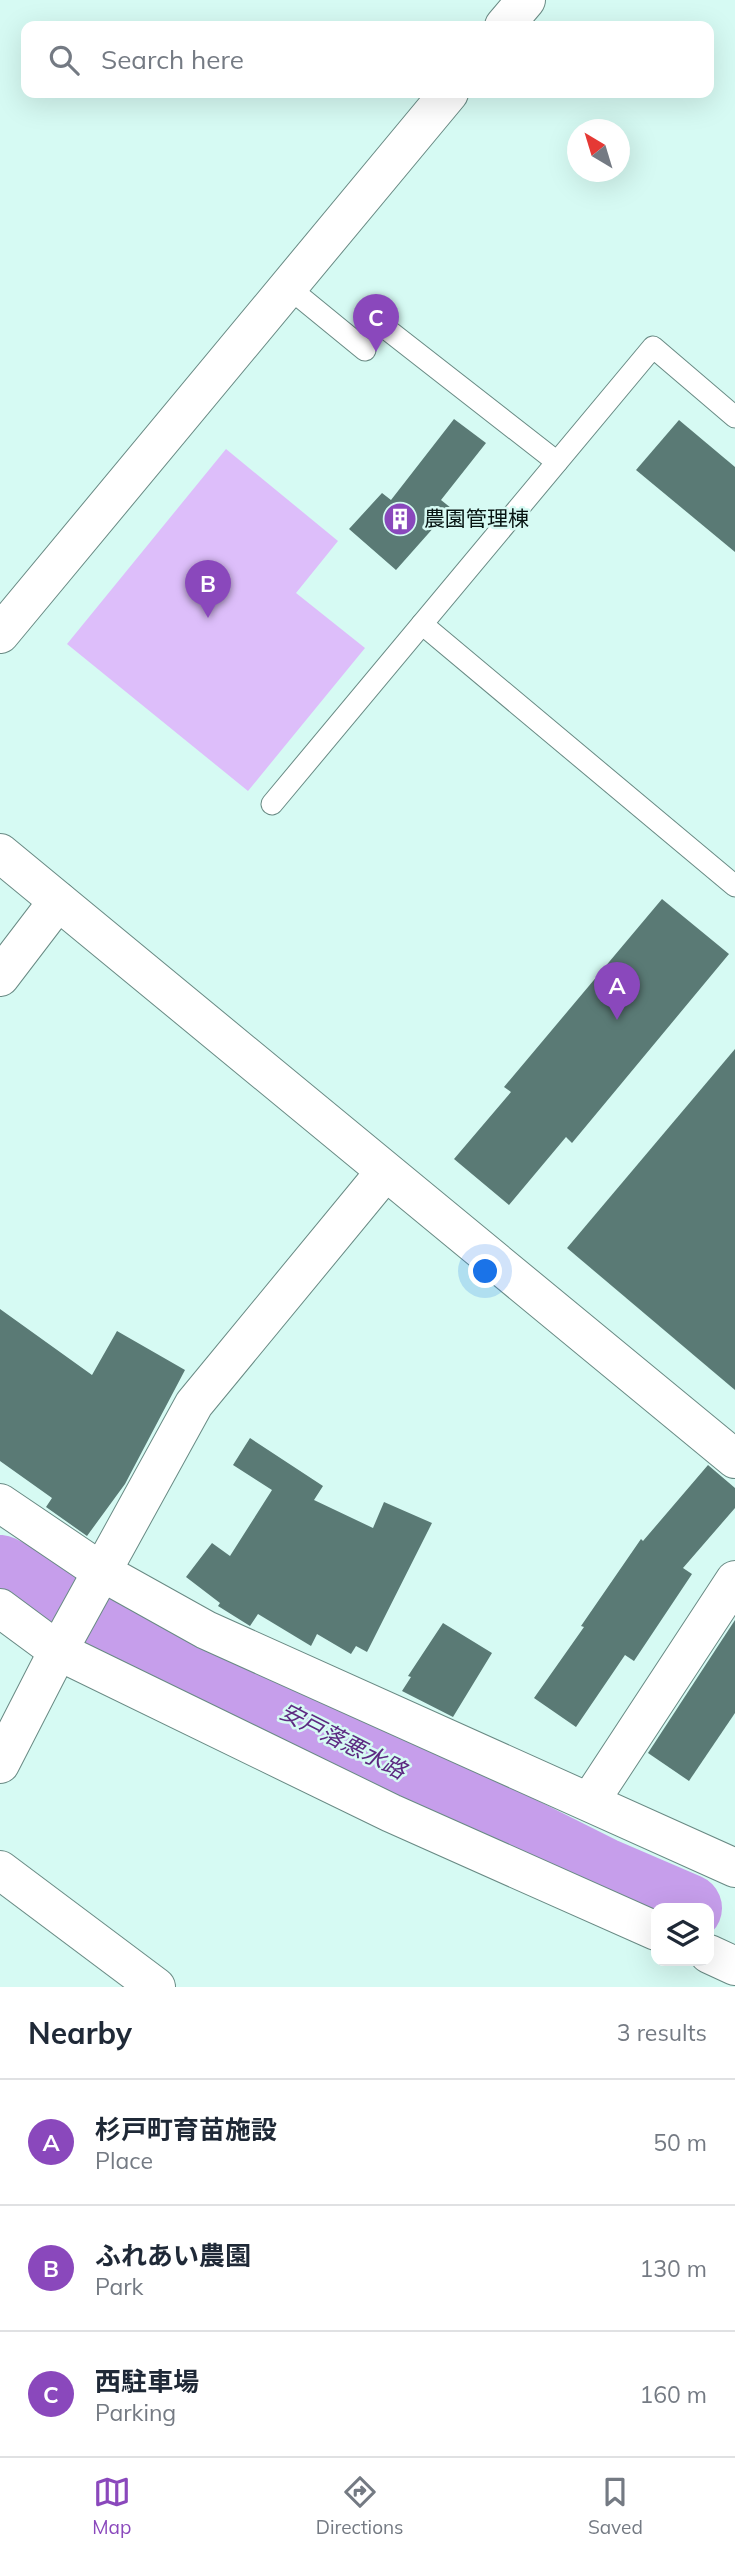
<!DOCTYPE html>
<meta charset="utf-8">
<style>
body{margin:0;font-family:Mulish,"Noto Sans JP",sans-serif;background:#f6f6f7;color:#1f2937}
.controls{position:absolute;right:21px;bottom:21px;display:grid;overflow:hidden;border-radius:14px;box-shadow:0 7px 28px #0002}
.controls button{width:63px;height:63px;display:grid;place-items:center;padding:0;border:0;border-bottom:2px solid #e0e1e3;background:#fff;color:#1f2937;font:35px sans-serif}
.compass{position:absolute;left:567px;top:119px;width:63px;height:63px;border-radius:50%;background:#fff;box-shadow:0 7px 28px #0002;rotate:322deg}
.you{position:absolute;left:486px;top:1272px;width:24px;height:24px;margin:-18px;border:5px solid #fff;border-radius:50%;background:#1a73e8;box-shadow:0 0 0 10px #1a73e833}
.badge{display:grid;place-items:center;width:46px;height:46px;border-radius:50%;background:#8a48bc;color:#fff;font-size:23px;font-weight:700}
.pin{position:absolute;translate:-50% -58px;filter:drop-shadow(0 2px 4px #0008)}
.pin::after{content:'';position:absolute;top:37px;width:24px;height:21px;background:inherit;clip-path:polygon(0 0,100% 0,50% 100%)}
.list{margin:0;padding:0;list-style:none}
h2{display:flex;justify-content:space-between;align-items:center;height:91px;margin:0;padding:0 28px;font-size:30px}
h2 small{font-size:23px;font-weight:400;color:#747a83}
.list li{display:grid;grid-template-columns:46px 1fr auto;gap:21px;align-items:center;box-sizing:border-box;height:126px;padding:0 28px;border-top:2px solid #e0e1e3}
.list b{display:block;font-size:26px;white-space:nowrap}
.list p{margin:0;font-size:23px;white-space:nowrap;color:#747a83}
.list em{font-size:23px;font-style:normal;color:#747a83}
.icon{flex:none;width:38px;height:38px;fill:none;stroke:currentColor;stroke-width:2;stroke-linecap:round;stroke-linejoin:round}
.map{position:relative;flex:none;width:735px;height:1987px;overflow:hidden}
.search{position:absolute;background:#fff;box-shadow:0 7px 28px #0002;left:21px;right:21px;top:21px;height:77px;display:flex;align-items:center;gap:18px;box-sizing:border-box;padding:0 24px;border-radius:14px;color:#747a83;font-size:26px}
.sheet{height:469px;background:#fff}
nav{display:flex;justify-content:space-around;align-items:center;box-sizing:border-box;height:98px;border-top:2px solid #e0e1e3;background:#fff;font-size:19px;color:#747a83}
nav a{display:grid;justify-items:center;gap:4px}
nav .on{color:#8a48bc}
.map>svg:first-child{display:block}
.green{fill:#ddbefa}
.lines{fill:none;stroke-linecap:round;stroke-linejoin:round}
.river{stroke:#c69eeb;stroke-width:68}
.building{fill:#5a7a75}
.service-casing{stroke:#698a84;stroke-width:23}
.minor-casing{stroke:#698a84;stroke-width:40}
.service{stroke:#fff;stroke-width:21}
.minor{stroke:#fff;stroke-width:38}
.labels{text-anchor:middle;stroke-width:5;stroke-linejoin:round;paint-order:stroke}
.poi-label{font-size:21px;fill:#071412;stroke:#d6faf3;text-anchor:start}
.water-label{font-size:23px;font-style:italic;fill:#5c2981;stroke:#d6faf3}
</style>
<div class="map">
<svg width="735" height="1987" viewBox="0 0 735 1987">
<rect width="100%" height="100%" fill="#d6faf3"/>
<path class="green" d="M 226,449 L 338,541 L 296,593 L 365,648 L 248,791 L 67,644 Z"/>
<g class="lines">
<path class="river" d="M 0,1569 L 602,1871 L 688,1908"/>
</g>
<g class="building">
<path d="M 454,419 L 486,443 L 441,500 L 451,508 L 396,570 L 349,529 L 382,493 L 391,500 Z"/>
<path d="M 679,420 L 735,467 L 735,552 L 636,470 Z"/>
<path d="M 662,899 L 729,954 L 572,1143 L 566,1137 L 509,1205 L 454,1159 L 511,1092 L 504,1087 Z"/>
<path d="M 735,1049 L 735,1390 L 567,1248 Z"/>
<path d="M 0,1309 L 92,1375 L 117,1331 L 185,1370 L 125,1484 L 87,1536 L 46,1507 L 52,1498 L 0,1461 Z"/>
<path d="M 250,1438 L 323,1486 L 314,1500 L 373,1528 L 384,1502 L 432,1523 L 367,1652 L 356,1646 L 351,1654 L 317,1634 L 311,1646 L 258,1614 L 250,1626 L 218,1606 L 220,1603 L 186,1577 L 212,1543 L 230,1556 L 272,1490 L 233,1465 Z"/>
<path d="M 708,1465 L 735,1488 L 735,1508 L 683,1568 L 692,1574 L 634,1661 L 625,1655 L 576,1727 L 534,1698 L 584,1627 L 581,1626 L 641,1539 L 643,1541 Z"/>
<path d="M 735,1620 L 735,1713 L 689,1781 L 648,1753 Z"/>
<path d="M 443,1623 L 492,1653 L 453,1717 L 402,1691 L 411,1677 L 408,1676 Z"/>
</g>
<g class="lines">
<defs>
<g id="service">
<path d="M 288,287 L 365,350"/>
<path d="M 384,327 L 557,462"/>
<path d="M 422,624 L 735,886"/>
<path d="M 272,804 L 653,347 L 735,417"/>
</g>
<g id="minor">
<path d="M 504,26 L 526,0"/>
<path d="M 0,634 L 449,93"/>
<path d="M 0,853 L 735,1459"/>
<path d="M 0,977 L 58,901"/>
<path d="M 0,1503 L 102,1572 L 206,1630 L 735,1868"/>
<path d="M 0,1608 L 58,1651 L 391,1813 L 656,1931"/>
<path d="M 0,1764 L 58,1651 L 194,1404 L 385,1172"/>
<path d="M 590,1801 L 735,1580"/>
<path d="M 0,1870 L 156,1987"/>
<path d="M 709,1954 L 735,1966"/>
</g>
</defs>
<use href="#service" class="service-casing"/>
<use href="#minor" class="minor-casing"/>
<use href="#service" class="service"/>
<use href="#minor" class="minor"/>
</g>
<defs>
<symbol id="building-disc" viewBox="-11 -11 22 22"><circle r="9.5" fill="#8a48bc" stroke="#d6faf3"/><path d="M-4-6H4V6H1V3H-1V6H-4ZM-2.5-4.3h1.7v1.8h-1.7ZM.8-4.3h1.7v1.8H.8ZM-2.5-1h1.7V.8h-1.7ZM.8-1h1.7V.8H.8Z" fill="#fff"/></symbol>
</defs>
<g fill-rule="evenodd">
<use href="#building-disc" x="381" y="500" width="38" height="38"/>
</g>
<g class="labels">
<g class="poi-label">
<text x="424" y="526">農園管理棟</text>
</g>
<g class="water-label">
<text transform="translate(343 1741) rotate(27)" y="8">安戸落悪水路</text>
</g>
</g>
</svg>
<div class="controls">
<button><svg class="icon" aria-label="layers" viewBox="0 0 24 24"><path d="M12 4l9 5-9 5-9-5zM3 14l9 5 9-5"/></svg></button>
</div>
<svg class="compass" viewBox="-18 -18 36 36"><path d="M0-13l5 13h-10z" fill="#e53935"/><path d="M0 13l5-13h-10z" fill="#747a83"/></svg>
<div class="you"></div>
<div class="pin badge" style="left:617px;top:1020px">A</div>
<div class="pin badge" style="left:208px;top:618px">B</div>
<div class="pin badge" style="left:376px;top:352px">C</div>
<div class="search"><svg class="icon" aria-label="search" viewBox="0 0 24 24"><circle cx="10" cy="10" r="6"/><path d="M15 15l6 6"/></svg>Search here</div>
</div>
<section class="sheet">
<h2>Nearby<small>3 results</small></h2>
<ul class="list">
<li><span class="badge">A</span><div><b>杉戸町育苗施設</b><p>Place</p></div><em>50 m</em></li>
<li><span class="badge">B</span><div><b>ふれあい農園</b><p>Park</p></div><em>130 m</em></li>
<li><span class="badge">C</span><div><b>西駐車場</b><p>Parking</p></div><em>160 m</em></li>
</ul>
</section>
<nav>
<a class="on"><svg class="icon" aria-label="map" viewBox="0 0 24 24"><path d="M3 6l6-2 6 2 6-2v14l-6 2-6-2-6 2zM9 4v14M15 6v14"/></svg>Map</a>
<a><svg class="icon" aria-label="directions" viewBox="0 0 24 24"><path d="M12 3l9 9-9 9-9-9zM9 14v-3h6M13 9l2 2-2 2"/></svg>Directions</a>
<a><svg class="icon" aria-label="saved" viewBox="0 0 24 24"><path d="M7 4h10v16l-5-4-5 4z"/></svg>Saved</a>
</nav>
